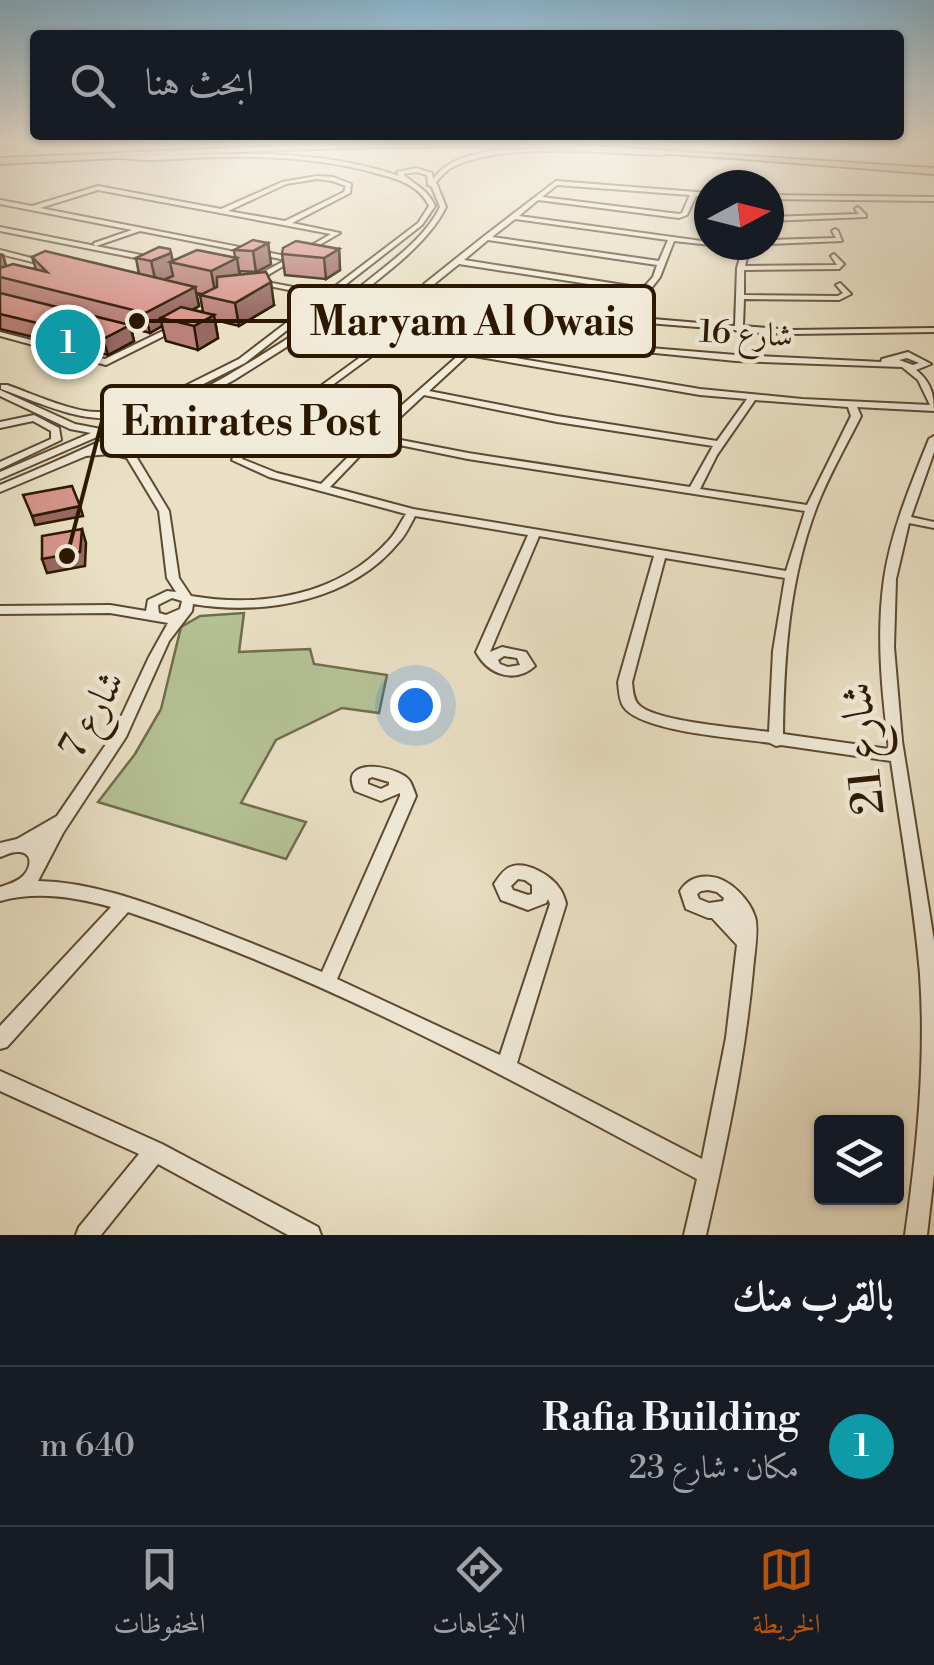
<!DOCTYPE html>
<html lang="ar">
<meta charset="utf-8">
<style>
body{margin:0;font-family:"Libre Bodoni",Amiri,serif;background:#242831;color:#f1f3f6;direction:rtl}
.controls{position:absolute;right:30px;bottom:30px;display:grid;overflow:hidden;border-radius:10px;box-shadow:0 2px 8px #0004}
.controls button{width:90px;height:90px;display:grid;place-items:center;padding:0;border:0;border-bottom:2px solid #363941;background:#171b24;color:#f1f3f6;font:50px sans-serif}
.compass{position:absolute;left:694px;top:170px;width:90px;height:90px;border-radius:50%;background:#171b24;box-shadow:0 2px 8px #0004;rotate:83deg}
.you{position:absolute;left:415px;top:705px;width:35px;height:35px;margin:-25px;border:8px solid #fff;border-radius:50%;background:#1a73e8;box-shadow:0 0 0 15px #1a73e833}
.badge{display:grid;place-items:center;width:65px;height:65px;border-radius:50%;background:#b45309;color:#fff;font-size:32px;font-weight:700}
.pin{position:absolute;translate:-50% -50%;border:5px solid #fff;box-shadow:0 2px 10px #0006}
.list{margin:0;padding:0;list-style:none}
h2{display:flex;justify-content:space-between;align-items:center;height:130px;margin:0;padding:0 40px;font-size:42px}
h2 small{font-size:32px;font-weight:400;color:#9ea1a6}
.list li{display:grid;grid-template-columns:65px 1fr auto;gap:30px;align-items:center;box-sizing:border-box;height:160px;padding:0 40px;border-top:2px solid #363941}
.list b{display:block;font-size:38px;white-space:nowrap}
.list p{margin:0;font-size:32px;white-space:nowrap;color:#9ea1a6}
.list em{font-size:32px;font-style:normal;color:#9ea1a6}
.icon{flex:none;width:55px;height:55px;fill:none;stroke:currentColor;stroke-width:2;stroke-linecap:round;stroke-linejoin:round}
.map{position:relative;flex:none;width:934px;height:1235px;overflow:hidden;direction:ltr}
.search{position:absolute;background:#171b24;box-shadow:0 2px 8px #0004;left:30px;right:30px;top:30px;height:110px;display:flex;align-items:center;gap:25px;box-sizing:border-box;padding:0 35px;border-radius:10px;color:#9ea1a6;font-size:38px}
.sheet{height:290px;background:#171b24}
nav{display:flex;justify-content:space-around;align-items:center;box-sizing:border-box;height:140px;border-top:2px solid #363941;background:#171b24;font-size:28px;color:#9ea1a6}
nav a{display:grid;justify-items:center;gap:5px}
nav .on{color:#b45309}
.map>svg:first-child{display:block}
.green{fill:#b5c296;stroke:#706d4b;stroke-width:2.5}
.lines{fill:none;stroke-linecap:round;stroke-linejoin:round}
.minor-casing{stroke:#5c4a31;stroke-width:4}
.highway-casing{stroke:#2c1800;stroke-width:4}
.minor{fill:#f1ebd9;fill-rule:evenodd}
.highway{fill:#e5c082;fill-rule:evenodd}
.wall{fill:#ba817a;stroke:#2c1800;stroke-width:2.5;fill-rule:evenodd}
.shaded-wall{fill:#976963;stroke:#2c1800;stroke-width:2.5}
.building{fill:#d8968e;stroke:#2c1800;stroke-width:2.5}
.labels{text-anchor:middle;stroke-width:9;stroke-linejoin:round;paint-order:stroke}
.far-street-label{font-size:32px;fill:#2c1800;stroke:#f1ebd9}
.street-label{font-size:38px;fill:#2c1800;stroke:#f1ebd9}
.near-street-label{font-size:45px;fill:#2c1800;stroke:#f1ebd9}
.leader{fill:none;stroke:#2c1800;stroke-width:4}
.callout-dot{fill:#2c1800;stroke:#f1ebd9;stroke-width:4}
.callout{fill:#f1ebd9;stroke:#2c1800;stroke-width:4}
.callout-label{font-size:40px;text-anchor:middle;font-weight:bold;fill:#2c1800}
</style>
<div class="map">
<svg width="934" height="1235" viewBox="0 0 934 1235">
<rect width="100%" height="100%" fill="#eae0c5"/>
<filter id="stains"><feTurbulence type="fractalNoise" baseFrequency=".002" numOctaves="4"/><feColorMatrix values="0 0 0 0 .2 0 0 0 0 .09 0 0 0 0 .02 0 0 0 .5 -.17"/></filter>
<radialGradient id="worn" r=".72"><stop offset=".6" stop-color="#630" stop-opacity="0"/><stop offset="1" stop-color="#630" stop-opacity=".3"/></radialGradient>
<path class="green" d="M 244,613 L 239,652 L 310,649 L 314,664 L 387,675 L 379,713 L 342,708 L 276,740 L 241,803 L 306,822 L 286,859 L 98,802 L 135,754 L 161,709 L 181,627 L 200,616 Z"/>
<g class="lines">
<defs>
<g id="minor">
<path d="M 538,149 L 665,153 L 662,155 C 605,154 503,141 453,167 C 446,170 441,177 436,182 L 446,207 C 428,245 376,281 343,307 L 375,305 L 625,346 L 736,355 L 881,362 L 882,359 L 908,352 L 931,364 L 916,370 C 930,381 934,393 934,411 L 857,407 L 861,416 C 846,446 829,475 817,506 C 789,579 784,657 783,734 L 889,749 C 882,694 876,635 884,579 C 891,531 911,484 929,439 L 934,436 L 934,452 L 911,517 L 934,522 L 934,528 L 909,523 L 896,579 L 894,647 L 902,741 L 934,941 L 934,1174 L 927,1235 L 905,1235 C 917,1149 926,1061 920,974 C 914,903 901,832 891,761 L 781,745 L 776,746 L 770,743 C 739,738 639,732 623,706 C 619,699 619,690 618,682 L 654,556 L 539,536 L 490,652 L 502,647 L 526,652 L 535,666 C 515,684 488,675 476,652 L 528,535 L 415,516 C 410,525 406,535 399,542 C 351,601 265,616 193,604 L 192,611 L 169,641 L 126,737 L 63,833 L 38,881 C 93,882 147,903 198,922 C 239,938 281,955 322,972 L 400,796 L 400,793 L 381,801 L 355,791 C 353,787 350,779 353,774 C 362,760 400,769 409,780 C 411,782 415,793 416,796 L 337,979 L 500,1055 L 550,904 L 548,899 L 546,903 L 528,910 L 501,900 L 494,884 C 498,878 503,870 510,867 C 526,860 552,876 560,889 C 562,891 566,902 566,904 L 517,1063 L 702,1159 L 726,1038 L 737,945 L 712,918 L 708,918 L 686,909 L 680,891 C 687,880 698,875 712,877 C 730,879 750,900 755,917 C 759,929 754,956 753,970 C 745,1060 726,1147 706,1235 L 684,1235 L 697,1179 C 514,1081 327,978 128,912 L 7,1047 L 0,1049 L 0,1026 L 111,907 C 74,897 37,891 0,901 L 0,887 C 9,884 17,882 23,876 C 32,867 33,851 17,852 C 11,852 6,855 0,857 L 0,843 L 17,839 L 57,816 L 113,734 L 149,657 L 168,623 L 110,613 L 0,614 L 0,606 L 110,605 L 146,611 L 148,600 L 167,591 L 176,592 L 167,578 L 159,511 L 127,458 L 111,454 L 86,456 L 0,492 L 0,485 C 130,431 255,370 366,282 C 392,261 425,238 440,207 L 432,187 L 428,185 L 427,175 L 416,172 L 403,174 C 414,185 428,189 435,206 L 422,225 L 245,363 L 106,433 L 0,479 L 0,472 L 91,433 L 70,429 L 0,396 L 0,390 L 75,424 L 101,429 L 124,417 C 81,424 41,403 1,389 L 1,385 L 7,385 C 33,394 58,406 85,411 C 101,414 118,409 133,412 L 239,359 L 324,294 L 309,294 L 259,284 L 256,284 L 256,280 L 309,290 L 330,290 L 418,223 L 429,206 C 420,186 399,179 379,174 C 324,158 267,156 210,157 C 181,158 145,163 117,157 C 136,153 159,155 178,155 C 253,153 327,151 399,176 L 397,172 L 416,168 L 432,173 L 433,179 C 437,175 440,170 445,167 C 470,149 509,150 538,149 ZM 375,309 L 416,316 L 388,337 L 384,337 L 384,340 L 238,446 L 232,460 L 269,477 L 406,514 C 400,523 396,533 389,540 C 339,596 261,608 191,596 L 179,578 L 169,511 L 131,448 L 131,441 L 137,432 L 234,380 L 288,346 L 337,312 ZM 425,317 L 625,350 L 736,361 L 902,367 L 918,380 L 930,405 L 802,399 L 700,389 L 397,338 ZM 391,342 L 460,354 L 383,422 L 321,484 L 277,473 L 242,459 L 245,449 ZM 468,355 L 700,395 L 747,399 L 717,441 L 557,416 L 429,391 ZM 907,358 L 919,363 L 913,365 L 899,360 ZM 424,395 L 557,422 L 713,446 L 690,487 L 468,453 L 380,436 ZM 755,400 L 848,407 L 851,416 L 807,505 L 700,489 L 717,455 ZM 121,440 L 123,451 L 111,448 L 100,450 ZM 375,440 L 468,459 L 805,511 L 786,571 L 413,509 L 330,487 ZM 665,558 L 785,578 L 773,651 L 769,732 C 743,728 653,722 638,704 C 633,698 633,690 632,682 ZM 172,598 L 182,601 L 180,609 L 166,615 L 159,613 L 158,605 ZM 504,656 L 517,658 L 520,665 L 508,667 L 500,664 L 498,660 ZM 372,777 L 389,782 L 389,785 L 381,789 L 368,784 L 368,779 ZM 518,879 L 525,880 L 532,885 L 532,894 L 528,895 L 513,890 L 511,886 ZM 708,890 L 717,892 L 724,898 L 723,901 L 709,903 L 699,899 L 697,894 L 701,891 Z"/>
<path d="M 317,176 L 333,177 L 351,184 L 350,193 L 292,223 L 340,233 L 261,279 L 258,279 L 258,275 L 286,260 L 140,231 L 96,246 L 94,245 L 94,243 L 132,230 L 0,204 L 0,200 L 32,206 L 98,186 L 221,209 L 282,182 ZM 317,179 L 332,181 L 346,186 L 344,192 L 285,221 L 228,211 L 286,184 ZM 98,190 L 331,234 L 291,257 L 40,208 Z"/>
<path d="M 556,181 L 709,193 L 709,197 L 696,196 L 687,215 L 679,218 L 538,200 L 519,216 L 709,242 L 709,245 L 711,245 L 674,241 L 660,277 L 629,317 L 735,326 L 737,268 L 742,251 L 713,245 L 743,247 L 744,245 L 750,245 L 745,266 L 837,265 L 831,256 L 834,254 L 844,264 L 839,269 L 744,270 L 744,295 L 838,296 L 843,293 L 836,285 L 840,283 L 851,294 L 839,300 L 744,299 L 743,326 L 792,330 L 934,328 L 934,332 L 792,334 L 739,332 L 735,330 L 623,321 L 424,288 L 424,284 L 483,237 ZM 557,185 L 690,195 L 682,213 L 679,214 L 542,197 ZM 515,219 L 668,240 L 659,261 L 492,237 ZM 488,240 L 657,265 L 653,277 L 643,288 L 464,260 ZM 459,264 L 640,292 L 622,316 L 433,285 Z"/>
<path d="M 769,195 L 934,197 L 934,201 L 769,199 Z"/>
<path d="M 858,207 L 866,215 L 866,217 L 769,221 L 769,217 L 859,214 L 855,209 Z"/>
<path d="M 0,227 L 151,257 L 154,259 L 151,261 L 0,231 Z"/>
<path d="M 835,229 L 838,231 L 842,241 L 769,244 L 769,240 L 836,238 L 832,231 Z"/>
<path d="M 0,250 L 51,263 L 52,264 L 49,266 L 0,254 Z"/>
<path d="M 173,326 L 180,328 L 106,365 L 0,336 L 0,332 L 105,359 Z"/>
<path d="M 34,415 L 59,428 L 61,440 L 0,469 L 0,462 L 51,439 L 51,431 L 33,421 L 0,428 L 0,422 Z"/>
<path d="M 0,1071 L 162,1144 L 318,1227 L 321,1235 L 288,1235 L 158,1164 L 101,1235 L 76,1235 L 79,1227 L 139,1154 L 0,1091 Z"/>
</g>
<path id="highway" d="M 304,145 L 562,144 L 934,168 L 934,174 C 785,162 636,149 486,147 C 324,145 162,156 0,164 L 0,158 Z"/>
</defs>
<use href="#minor" class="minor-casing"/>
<use href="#highway" class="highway-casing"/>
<use href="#minor" class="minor"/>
<use href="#highway" class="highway"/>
</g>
<g class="wall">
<path d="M 268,243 L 271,264 L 256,272 L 239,271 L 240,274 L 274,305 L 239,326 L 215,320 L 218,338 L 198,350 L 166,341 L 162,326 L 150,333 L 131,328 L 134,341 L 108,355 L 0,329 L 0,254 L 3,255 L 6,266 L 36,269 L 32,257 L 139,274 L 136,258 L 173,260 L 235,257 L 234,250 ZM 196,293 L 202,294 L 200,295 L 203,312 L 193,310 L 199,306 Z"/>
<path d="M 339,249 L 340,270 L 326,279 L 285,275 L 282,254 Z"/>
</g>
<g class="shaded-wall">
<path d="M 268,243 L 271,264 L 256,272 L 253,251 Z"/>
<path d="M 339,249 L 340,270 L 326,279 L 324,258 Z"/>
<path d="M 171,253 L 173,262 L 170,262 L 173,276 L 156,283 L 151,261 Z"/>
<path d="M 3,255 L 8,274 L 0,277 L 0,256 Z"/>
<path d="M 237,258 L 241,284 L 216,297 L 211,271 Z"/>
<path d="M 271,282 L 274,305 L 239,326 L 235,303 Z"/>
<path d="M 195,287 L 199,306 L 172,321 L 161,318 L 162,326 L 150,333 L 145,313 Z"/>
<path d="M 214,315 L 218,338 L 198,350 L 194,326 Z"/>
<path d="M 130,325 L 134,341 L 108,355 L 103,339 Z"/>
<path d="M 80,506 L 83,516 L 35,525 L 32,516 Z"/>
<path d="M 82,529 L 86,543 L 85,566 L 47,573 L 42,559 Z"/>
</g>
<g class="building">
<path d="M 253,240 L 268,243 L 253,251 L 234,250 Z"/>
<path d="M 296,241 L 339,249 L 324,258 L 282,254 L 283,248 Z"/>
<path d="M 159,247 L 170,249 L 171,253 L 151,261 L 136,258 Z"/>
<path d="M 197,250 L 237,258 L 211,271 L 170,262 Z"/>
<path d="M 45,251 L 195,287 L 145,313 L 0,277 L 0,268 L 13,264 L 47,272 L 32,257 Z"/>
<path d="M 266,272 L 271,282 L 235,303 L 200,295 L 217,287 L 217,277 Z"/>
<path d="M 0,293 L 130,325 L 103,339 L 0,314 Z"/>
<path d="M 181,307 L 214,315 L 194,326 L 161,318 Z"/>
<path d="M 72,486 L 80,506 L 32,516 L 23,495 Z"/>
<path d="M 82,529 L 80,552 L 42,559 L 42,536 Z"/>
</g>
<linearGradient id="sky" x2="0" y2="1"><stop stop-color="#88b8d4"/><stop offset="0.45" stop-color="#f6f1e5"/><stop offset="1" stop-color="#f6f1e5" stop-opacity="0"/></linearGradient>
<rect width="934" height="317" fill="url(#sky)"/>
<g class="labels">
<g class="far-street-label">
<text transform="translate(746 333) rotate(3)" y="11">شارع 16</text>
</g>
<g class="street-label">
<text transform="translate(91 714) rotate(-61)" y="13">شارع 7</text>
</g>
<g class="near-street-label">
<text transform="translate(861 749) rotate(-96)" y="16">شارع 21</text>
</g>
</g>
<path class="leader" d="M137 321L289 321M67 556L102 421"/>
<g class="callout-dot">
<circle cx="137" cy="321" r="10"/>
<circle cx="67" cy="556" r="10"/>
</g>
<g class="callout">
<rect x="289" y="286" width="365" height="70" rx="10"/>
<rect x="102" y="386" width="298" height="70" rx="10"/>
</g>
<g class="callout-label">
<text x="472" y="335">Maryam Al Owais</text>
<text x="251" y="435">Emirates Post</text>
</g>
<rect width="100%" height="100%" filter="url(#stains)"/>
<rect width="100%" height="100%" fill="url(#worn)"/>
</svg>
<div class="controls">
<button><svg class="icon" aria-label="layers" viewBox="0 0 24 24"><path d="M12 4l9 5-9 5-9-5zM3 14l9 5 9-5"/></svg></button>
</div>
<svg class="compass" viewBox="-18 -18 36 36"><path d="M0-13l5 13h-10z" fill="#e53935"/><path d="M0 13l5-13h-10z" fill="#9ea1a6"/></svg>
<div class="you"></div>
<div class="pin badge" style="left:68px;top:342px;background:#0f9aa8">1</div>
<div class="search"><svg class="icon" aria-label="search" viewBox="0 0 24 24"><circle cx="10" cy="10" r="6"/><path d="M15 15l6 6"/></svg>ابحث هنا</div>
</div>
<section class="sheet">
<h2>بالقرب منك<small></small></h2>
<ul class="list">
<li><span class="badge" style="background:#0f9aa8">1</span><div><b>Rafia Building</b><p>مكان · شارع 23</p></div><em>640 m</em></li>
</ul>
</section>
<nav>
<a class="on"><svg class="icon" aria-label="map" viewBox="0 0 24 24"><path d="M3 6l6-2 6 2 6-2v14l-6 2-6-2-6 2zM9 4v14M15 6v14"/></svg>الخريطة</a>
<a><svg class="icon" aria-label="directions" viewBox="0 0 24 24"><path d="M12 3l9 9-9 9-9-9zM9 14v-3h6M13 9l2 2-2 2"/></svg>الاتجاهات</a>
<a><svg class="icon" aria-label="saved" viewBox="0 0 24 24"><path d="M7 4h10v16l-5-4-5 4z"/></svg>المحفوظات</a>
</nav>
